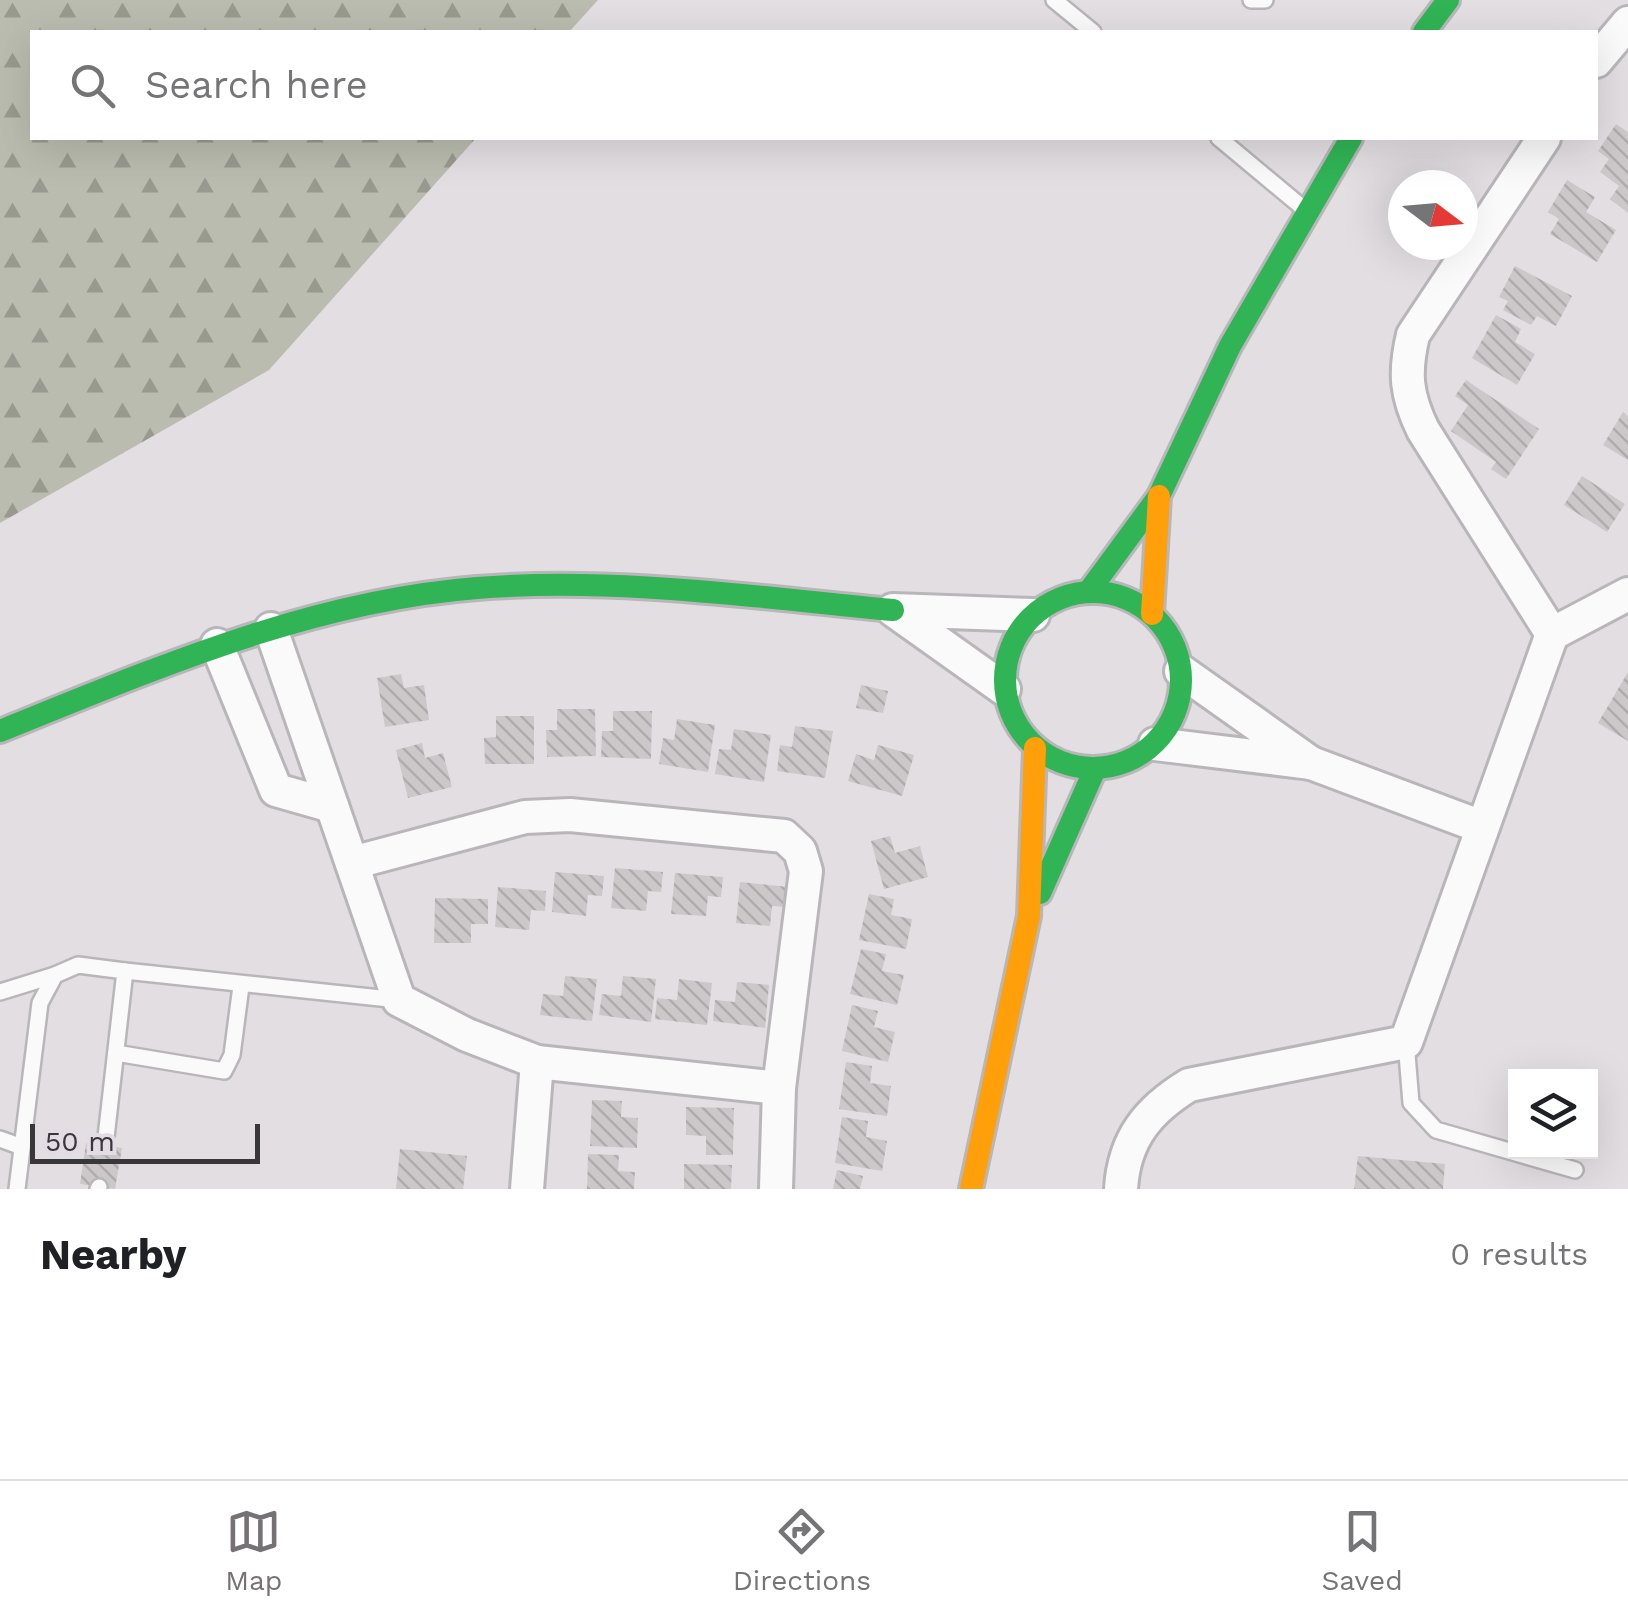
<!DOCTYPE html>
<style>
body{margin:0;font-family:"Work Sans",sans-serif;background:#f2f2f2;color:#202124}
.controls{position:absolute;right:30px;bottom:30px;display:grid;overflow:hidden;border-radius:0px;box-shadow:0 10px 40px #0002}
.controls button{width:90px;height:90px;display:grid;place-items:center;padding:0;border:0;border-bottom:2px solid #e0e0e0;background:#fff;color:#202124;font:50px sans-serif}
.compass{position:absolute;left:1388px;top:170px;width:90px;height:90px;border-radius:50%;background:#fff;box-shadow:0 10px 40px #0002;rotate:106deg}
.scale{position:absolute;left:30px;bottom:25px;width:230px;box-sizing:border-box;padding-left:10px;border:5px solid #3a373a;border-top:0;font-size:28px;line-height:35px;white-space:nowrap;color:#3a373a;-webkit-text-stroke:8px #e3dce4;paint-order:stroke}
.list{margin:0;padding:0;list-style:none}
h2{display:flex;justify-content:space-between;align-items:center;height:130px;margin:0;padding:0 40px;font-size:42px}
h2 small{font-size:32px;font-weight:400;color:#757577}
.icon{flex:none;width:55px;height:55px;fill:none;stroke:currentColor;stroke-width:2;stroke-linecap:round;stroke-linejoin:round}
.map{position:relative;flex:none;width:1628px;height:1189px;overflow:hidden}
.search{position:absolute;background:#fff;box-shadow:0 10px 40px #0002;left:30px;right:30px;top:30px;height:110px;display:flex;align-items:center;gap:25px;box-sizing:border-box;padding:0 35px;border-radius:0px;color:#757577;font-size:38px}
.sheet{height:290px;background:#fff}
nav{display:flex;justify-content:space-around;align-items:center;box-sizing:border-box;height:140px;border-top:2px solid #e0e0e0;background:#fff;font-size:28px;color:#757577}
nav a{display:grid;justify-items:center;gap:5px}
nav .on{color:#757175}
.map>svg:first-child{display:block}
.forest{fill:url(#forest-firs)}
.building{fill:url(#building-back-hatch)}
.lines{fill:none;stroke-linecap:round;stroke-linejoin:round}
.lane-casing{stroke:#b9b6ba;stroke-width:20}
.street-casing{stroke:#b9b6ba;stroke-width:38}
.fast-casing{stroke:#b9b6ba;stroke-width:28}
.slow-casing{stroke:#b9b6ba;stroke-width:28}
.lane{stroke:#fbfafb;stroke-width:15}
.street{stroke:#fbfafb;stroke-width:32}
.fast{stroke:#30b455;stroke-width:22}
.slow{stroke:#ff9f0a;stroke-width:22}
</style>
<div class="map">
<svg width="1628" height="1189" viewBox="0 0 1628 1189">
<defs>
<pattern id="forest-firs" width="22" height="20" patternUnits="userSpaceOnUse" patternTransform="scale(2.5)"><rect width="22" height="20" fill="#babcaf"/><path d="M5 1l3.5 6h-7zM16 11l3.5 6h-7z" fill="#989a8f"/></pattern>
<pattern id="building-back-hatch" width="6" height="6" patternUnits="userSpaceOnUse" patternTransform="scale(2.5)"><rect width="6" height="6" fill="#ccc8c9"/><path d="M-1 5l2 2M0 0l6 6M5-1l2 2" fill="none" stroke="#b0acad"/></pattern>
</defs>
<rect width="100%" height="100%" fill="#e2dee2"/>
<path class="forest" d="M 0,0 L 598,0 L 569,32 L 32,32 L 32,138 L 476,138 L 269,370 L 0,523 Z"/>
<g class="building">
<path d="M 1616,124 L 1628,132 L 1628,213 L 1610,199 L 1619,186 L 1600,172 L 1609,159 L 1598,151 Z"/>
<path d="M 1567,180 L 1595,197 L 1586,212 L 1616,230 L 1597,262 L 1550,234 L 1559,219 L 1548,212 Z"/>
<path d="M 1515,266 L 1572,296 L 1556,326 L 1537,316 L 1531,325 L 1503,310 L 1508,301 L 1499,297 Z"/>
<path d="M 1496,315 L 1521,329 L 1515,342 L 1535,354 L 1517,385 L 1472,358 Z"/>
<path d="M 1466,380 L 1539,429 L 1506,479 L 1491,469 L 1496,462 L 1451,431 L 1468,405 L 1455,396 Z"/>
<path d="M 1623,412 L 1628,416 L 1628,460 L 1603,445 Z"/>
<path d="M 1582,476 L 1625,504 L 1607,532 L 1564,505 Z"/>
<path d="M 1628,672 L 1628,741 L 1598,723 Z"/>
<path d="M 401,674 L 404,688 L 424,685 L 429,720 L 385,727 L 377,678 Z"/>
<path d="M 861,685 L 888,691 L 883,713 L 856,708 Z"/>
<path d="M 557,709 L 595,709 L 596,756 L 547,757 L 546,730 L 557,730 Z"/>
<path d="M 613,711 L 652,711 L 651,759 L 601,757 L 602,731 L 613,731 Z"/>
<path d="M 496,716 L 534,716 L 534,764 L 485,764 L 484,738 L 496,737 Z"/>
<path d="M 677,719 L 715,725 L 708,772 L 659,764 L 663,738 L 674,740 Z"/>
<path d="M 795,726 L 833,731 L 825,778 L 777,771 L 780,745 L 792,747 Z"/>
<path d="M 734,729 L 771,735 L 764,782 L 715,774 L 719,749 L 731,750 Z"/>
<path d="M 422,743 L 425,758 L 443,753 L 452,787 L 408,798 L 396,750 Z"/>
<path d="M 878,745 L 914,755 L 902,796 L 848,781 L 856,754 L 874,760 Z"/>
<path d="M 890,836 L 895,853 L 920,846 L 928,877 L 884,889 L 871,841 Z"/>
<path d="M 615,868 L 663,872 L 661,892 L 648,891 L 646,911 L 611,908 Z"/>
<path d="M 555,872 L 604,876 L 602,896 L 588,895 L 586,916 L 552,912 Z"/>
<path d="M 675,873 L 723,877 L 721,897 L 708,896 L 706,916 L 671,914 Z"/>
<path d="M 740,882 L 788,887 L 786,907 L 772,906 L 770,926 L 736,923 Z"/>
<path d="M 498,887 L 546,891 L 545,911 L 531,910 L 529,930 L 495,927 Z"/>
<path d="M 869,894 L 894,899 L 891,915 L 912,919 L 906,949 L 859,940 Z"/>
<path d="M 435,898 L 488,899 L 488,924 L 471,924 L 471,943 L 434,943 Z"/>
<path d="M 861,949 L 886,954 L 882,971 L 904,975 L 897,1005 L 850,994 Z"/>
<path d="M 565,976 L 597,979 L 592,1021 L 540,1015 L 543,994 L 563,996 Z"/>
<path d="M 623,976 L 656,979 L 651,1022 L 599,1015 L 602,994 L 621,996 Z"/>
<path d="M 679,979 L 712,983 L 707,1025 L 655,1019 L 657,998 L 677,1000 Z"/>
<path d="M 737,982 L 769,985 L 765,1028 L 713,1021 L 715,1000 L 735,1002 Z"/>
<path d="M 852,1005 L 878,1011 L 874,1027 L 895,1032 L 888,1062 L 842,1051 Z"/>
<path d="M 846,1062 L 872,1066 L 870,1083 L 891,1086 L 887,1116 L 839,1109 Z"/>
<path d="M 592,1100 L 622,1101 L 621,1117 L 638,1118 L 637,1148 L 590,1146 Z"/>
<path d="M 686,1107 L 734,1108 L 733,1155 L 706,1155 L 706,1136 L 686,1135 Z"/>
<path d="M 842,1117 L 868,1121 L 866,1137 L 887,1141 L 882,1171 L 835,1163 Z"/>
<path d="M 86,1143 L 122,1148 L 115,1189 L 80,1184 Z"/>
<path d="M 400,1149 L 467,1156 L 463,1189 L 396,1189 Z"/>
<path d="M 588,1154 L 619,1155 L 618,1171 L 635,1172 L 634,1189 L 587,1189 Z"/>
<path d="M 1358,1156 L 1445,1164 L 1443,1189 L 1354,1189 Z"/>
<path d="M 684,1164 L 732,1165 L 731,1189 L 684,1189 Z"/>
<path d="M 837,1170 L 863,1176 L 860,1189 L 833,1189 Z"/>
</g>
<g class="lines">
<defs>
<g id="lane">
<path d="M 1054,0 L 1093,32"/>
<path d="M 1251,0 L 1265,0"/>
<path d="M 1219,138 L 1303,208"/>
<path d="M 125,971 L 399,1000"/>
<path d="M 0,992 L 55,975"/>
<path d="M 1406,1042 L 1411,1103 L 1436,1130 L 1575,1170"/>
<path d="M 116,1053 L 224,1071 L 232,1055 L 241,986"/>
<path d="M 0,1139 L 22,1147"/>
<path d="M 17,1189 L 40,1003 L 55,975 L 78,965 L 125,971 L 105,1146"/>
<path d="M 98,1189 L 99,1187"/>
</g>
<g id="street">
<path d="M 1596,61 L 1628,23"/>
<path d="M 1544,138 L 1413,335 C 1404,373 1406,395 1423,430 L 1552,634"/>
<path d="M 271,629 L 399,1000 L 467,1035 L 537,1062 L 779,1088"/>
<path d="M 1552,634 L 1628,594"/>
<path d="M 217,645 L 276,790 L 332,806"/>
<path d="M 1004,689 L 893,610 L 1033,615"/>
<path d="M 1155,744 L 1311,763 L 1181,671"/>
<path d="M 1311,763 L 1482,827"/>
<path d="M 352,863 L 525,817 L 570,815 L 784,836 L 800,851 L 806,871 L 779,1088 L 776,1189"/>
<path d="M 527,1189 L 537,1062"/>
<path d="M 1121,1189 C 1124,1139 1148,1110 1189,1085 L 1406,1042 L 1552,634"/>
</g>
<g id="fast">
<path d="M 1424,32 L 1448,0"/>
<path d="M 1089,591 L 1159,496 L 1230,346 L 1351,138"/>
<circle cx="1093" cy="680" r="88"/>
<path d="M 0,731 C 154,669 310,601 477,588 C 616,577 755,597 893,610"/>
<path d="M 1040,893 L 1095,769"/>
</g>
<g id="slow">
<path d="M 1152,614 L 1159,496"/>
<path d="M 971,1189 L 1029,916 L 1035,748"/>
</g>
</defs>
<use href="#lane" class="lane-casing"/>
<use href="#street" class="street-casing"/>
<use href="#fast" class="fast-casing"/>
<use href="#slow" class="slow-casing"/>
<use href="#lane" class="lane"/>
<use href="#street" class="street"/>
<use href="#fast" class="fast"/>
<use href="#slow" class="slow"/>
</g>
</svg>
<div class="controls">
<button><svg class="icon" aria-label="layers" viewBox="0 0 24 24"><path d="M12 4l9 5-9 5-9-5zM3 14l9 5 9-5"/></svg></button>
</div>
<svg class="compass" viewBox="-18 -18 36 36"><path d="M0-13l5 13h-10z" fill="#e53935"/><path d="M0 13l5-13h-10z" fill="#757577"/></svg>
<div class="scale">50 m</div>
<div class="search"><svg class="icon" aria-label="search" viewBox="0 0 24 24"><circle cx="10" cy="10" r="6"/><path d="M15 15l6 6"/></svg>Search here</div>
</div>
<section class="sheet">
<h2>Nearby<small>0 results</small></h2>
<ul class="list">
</ul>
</section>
<nav>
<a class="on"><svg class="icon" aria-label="map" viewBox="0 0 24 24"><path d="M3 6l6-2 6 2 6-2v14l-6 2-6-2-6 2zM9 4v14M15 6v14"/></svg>Map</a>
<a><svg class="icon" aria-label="directions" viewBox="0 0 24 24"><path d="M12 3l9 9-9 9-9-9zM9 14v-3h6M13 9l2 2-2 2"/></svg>Directions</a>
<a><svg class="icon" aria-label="saved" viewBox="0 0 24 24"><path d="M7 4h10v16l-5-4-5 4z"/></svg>Saved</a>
</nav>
